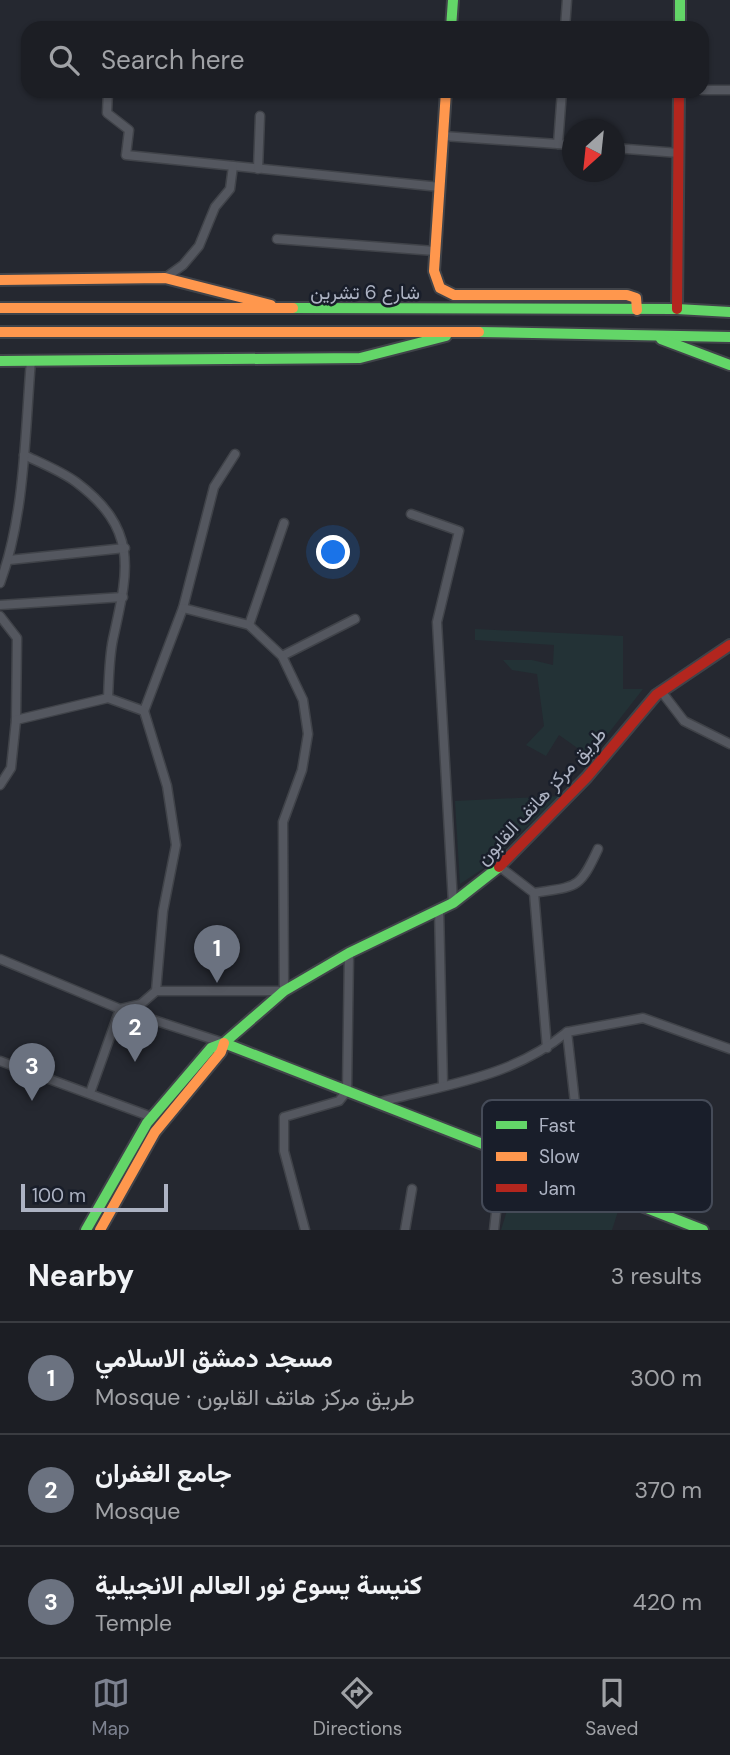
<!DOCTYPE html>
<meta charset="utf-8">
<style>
body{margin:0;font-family:"DM Sans",Vazirmatn,sans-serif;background:#25272c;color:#f1f3f6}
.compass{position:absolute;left:562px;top:119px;width:63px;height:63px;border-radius:50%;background:#1c1e24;box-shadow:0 2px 5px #0004;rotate:207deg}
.scale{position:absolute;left:21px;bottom:18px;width:147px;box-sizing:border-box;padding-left:7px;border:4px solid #adb3c3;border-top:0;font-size:19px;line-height:24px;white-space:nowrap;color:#adb3c3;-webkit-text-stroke:5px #191e2a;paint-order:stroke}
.you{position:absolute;left:334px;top:553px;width:24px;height:24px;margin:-18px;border:5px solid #fff;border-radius:50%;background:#1a73e8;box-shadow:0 0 0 10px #1a73e833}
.badge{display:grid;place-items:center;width:46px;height:46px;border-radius:50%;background:#7d8290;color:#fff;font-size:23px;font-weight:700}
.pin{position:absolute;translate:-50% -58px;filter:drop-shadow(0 2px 4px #0008)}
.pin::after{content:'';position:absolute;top:37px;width:24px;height:21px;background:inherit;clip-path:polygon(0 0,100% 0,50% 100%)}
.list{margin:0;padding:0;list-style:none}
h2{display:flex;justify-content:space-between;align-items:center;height:91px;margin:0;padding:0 28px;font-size:30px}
h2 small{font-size:23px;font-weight:400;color:#a0a2a6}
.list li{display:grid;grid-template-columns:46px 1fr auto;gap:21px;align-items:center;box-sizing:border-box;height:112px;padding:0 28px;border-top:2px solid #3a3c41}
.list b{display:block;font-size:26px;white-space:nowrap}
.list p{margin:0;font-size:23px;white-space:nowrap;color:#a0a2a6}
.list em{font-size:23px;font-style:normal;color:#a0a2a6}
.icon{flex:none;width:38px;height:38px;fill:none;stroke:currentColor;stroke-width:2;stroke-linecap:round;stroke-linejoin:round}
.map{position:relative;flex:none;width:730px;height:1230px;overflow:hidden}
.search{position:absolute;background:#1c1e24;box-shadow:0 2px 5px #0004;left:21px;right:21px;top:21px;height:77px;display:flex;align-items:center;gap:18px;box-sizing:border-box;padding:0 24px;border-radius:21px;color:#a0a2a6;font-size:26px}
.sheet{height:427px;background:#1c1e24}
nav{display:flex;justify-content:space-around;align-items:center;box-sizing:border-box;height:98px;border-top:2px solid #3a3c41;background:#1c1e24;font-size:19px;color:#a0a2a6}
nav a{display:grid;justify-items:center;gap:4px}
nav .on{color:#7d8290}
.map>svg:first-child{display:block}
.green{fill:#233236}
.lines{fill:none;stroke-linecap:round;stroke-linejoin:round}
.street-casing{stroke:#404349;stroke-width:11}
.fast-casing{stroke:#404349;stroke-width:14}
.slow-casing{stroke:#404349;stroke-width:14}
.jam-casing{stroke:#404349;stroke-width:14}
.street{stroke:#54575f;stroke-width:8}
.fast{stroke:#63d668;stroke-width:10}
.slow{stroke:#ff974d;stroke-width:10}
.jam{stroke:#b3261e;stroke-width:10}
.labels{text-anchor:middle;stroke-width:5;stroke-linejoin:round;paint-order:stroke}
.street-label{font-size:19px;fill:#adb3c3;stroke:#191e2a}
.key{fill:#191e2a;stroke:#454b58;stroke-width:2}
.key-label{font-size:19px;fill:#adb3c3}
</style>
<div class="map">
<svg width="730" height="1230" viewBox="0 0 730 1230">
<rect width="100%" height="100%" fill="#252830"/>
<g class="green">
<path d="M 475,629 L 623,636 L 623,689 L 643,689 L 590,757 L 559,735 L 546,756 L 526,745 L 544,726 L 537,674 L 512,670 L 503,660 L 532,660 L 553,665 L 554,645 L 475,640 Z"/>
<path d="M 559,796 L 484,868 L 460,884 L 455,801 Z"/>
<path d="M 519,1172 L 620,1205 L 612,1230 L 501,1230 Z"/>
</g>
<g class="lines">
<defs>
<g id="street">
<path d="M 565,28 L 567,0"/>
<path d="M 702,90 L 730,90"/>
<path d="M 108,91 L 107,113 L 129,130 L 126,155 L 440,187"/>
<path d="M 443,136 L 572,145"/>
<path d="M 558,144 L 562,91"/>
<path d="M 614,148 L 679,153"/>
<path d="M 258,169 L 260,116"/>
<path d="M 277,239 L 435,251"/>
<path d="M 165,278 L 183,265 L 199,246 L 215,207 L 230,189 L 233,166"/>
<path d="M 24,455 C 41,463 61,471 76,482 C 140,530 128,571 113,639 C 109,658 109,679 108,698"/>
<path d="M 411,514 L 459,531 L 437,622 L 453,903"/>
<path d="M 9,560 L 125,548"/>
<path d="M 0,583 C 25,516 25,432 31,360"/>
<path d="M 0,605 L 123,597"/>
<path d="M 0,616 L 17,638 L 16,720 L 11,768 L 0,785"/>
<path d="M 249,625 L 284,523"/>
<path d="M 282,656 L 355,619"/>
<path d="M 661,691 L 684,721 L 730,744"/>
<path d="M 144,711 L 183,608 L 214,487 L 235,454"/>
<path d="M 16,720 L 108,698 L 144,711 L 167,786 L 176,845 L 163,911 L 156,991"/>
<path d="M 500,867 L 534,893 L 547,1048"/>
<path d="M 534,893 C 577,886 579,890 598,849"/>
<path d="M 439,909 L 443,1085"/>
<path d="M 0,959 L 120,1009 L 224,1043"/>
<path d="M 0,1061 L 152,1117"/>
<path d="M 90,1093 L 120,1009 L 141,1004 L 156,991 L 284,991 L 283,822 L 302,770 L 308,734 L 303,700 L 282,656 L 249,625 L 183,608"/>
<path d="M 377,1103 C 446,1084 511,1078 567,1032"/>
<path d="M 584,1183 L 567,1032 L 643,1018 L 730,1049"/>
<path d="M 305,1230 L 284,1151 L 284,1117 L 339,1101 L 347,1091 L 349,953"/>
<path d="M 405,1230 L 412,1189"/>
<path d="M 494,1230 L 499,1186 L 498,1150"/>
</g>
<g id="fast">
<path d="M 680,0 L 680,28"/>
<path d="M 451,28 L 453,0"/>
<path d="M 293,308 L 677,309 L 730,312"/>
<path d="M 479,332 L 730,337"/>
<path d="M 661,339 L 730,365"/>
<path d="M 0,361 L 360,358 L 446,336"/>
<path d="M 224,1043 L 703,1230"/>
<path d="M 86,1230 L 147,1123 L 211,1048 L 224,1043 L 284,991 L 349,953 L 453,903 L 499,867"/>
</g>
<g id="slow">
<path d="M 446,91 L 434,271 L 440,288 L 454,295 L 627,295 L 636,298 L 637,310"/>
<path d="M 0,280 L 165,278 L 271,305"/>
<path d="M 0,308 L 293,308"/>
<path d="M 0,332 L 479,332"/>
<path d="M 100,1230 L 155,1132 L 221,1052 L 224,1043"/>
</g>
<g id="jam">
<path d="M 677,309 L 679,91"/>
<path d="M 499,867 L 587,777 L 656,695 L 730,645"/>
</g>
</defs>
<use href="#street" class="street-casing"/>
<use href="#fast" class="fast-casing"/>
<use href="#slow" class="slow-casing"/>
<use href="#jam" class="jam-casing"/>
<use href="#street" class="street"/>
<use href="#fast" class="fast"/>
<use href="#slow" class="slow"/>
<use href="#jam" class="jam"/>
</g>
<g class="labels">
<g class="street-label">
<text x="365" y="299">شارع 6 تشرين</text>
<text transform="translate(541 796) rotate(-47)" y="7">طريق مركز هاتف القابون</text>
</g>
</g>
<rect x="482" y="1100" width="230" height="112" rx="10" class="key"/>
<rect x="496" y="1121" width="31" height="8" fill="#63d668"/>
<rect x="496" y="1152" width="31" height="9" fill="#ff974d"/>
<rect x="496" y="1184" width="31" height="8" fill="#b3261e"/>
<g class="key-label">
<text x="539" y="1132">Fast</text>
<text x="539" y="1163">Slow</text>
<text x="539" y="1195">Jam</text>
</g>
</svg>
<svg class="compass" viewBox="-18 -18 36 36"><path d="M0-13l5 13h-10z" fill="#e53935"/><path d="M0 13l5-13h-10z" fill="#a0a2a6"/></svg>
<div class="scale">100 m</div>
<div class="you"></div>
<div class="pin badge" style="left:217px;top:983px;background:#6b7280">1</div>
<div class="pin badge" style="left:135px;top:1062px;background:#6b7280">2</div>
<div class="pin badge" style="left:32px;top:1101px;background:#6b7280">3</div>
<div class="search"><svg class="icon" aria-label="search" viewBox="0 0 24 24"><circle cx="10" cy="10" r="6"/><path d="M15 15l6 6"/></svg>Search here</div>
</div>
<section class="sheet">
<h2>Nearby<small>3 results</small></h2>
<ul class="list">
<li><span class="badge" style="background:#6b7280">1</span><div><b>مسجد دمشق الاسلامي</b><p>Mosque · طريق مركز هاتف القابون</p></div><em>300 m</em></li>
<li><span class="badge" style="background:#6b7280">2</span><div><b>جامع الغفران</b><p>Mosque</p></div><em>370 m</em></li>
<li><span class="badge" style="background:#6b7280">3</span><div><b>كنيسة يسوع نور العالم الانجيلية</b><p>Temple</p></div><em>420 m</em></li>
</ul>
</section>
<nav>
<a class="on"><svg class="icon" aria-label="map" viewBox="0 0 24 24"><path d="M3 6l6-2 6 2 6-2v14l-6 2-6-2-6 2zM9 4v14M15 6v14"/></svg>Map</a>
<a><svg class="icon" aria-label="directions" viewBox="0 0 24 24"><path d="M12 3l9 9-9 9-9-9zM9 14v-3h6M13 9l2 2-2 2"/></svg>Directions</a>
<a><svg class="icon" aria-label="saved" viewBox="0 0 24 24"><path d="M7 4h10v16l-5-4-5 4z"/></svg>Saved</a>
</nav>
